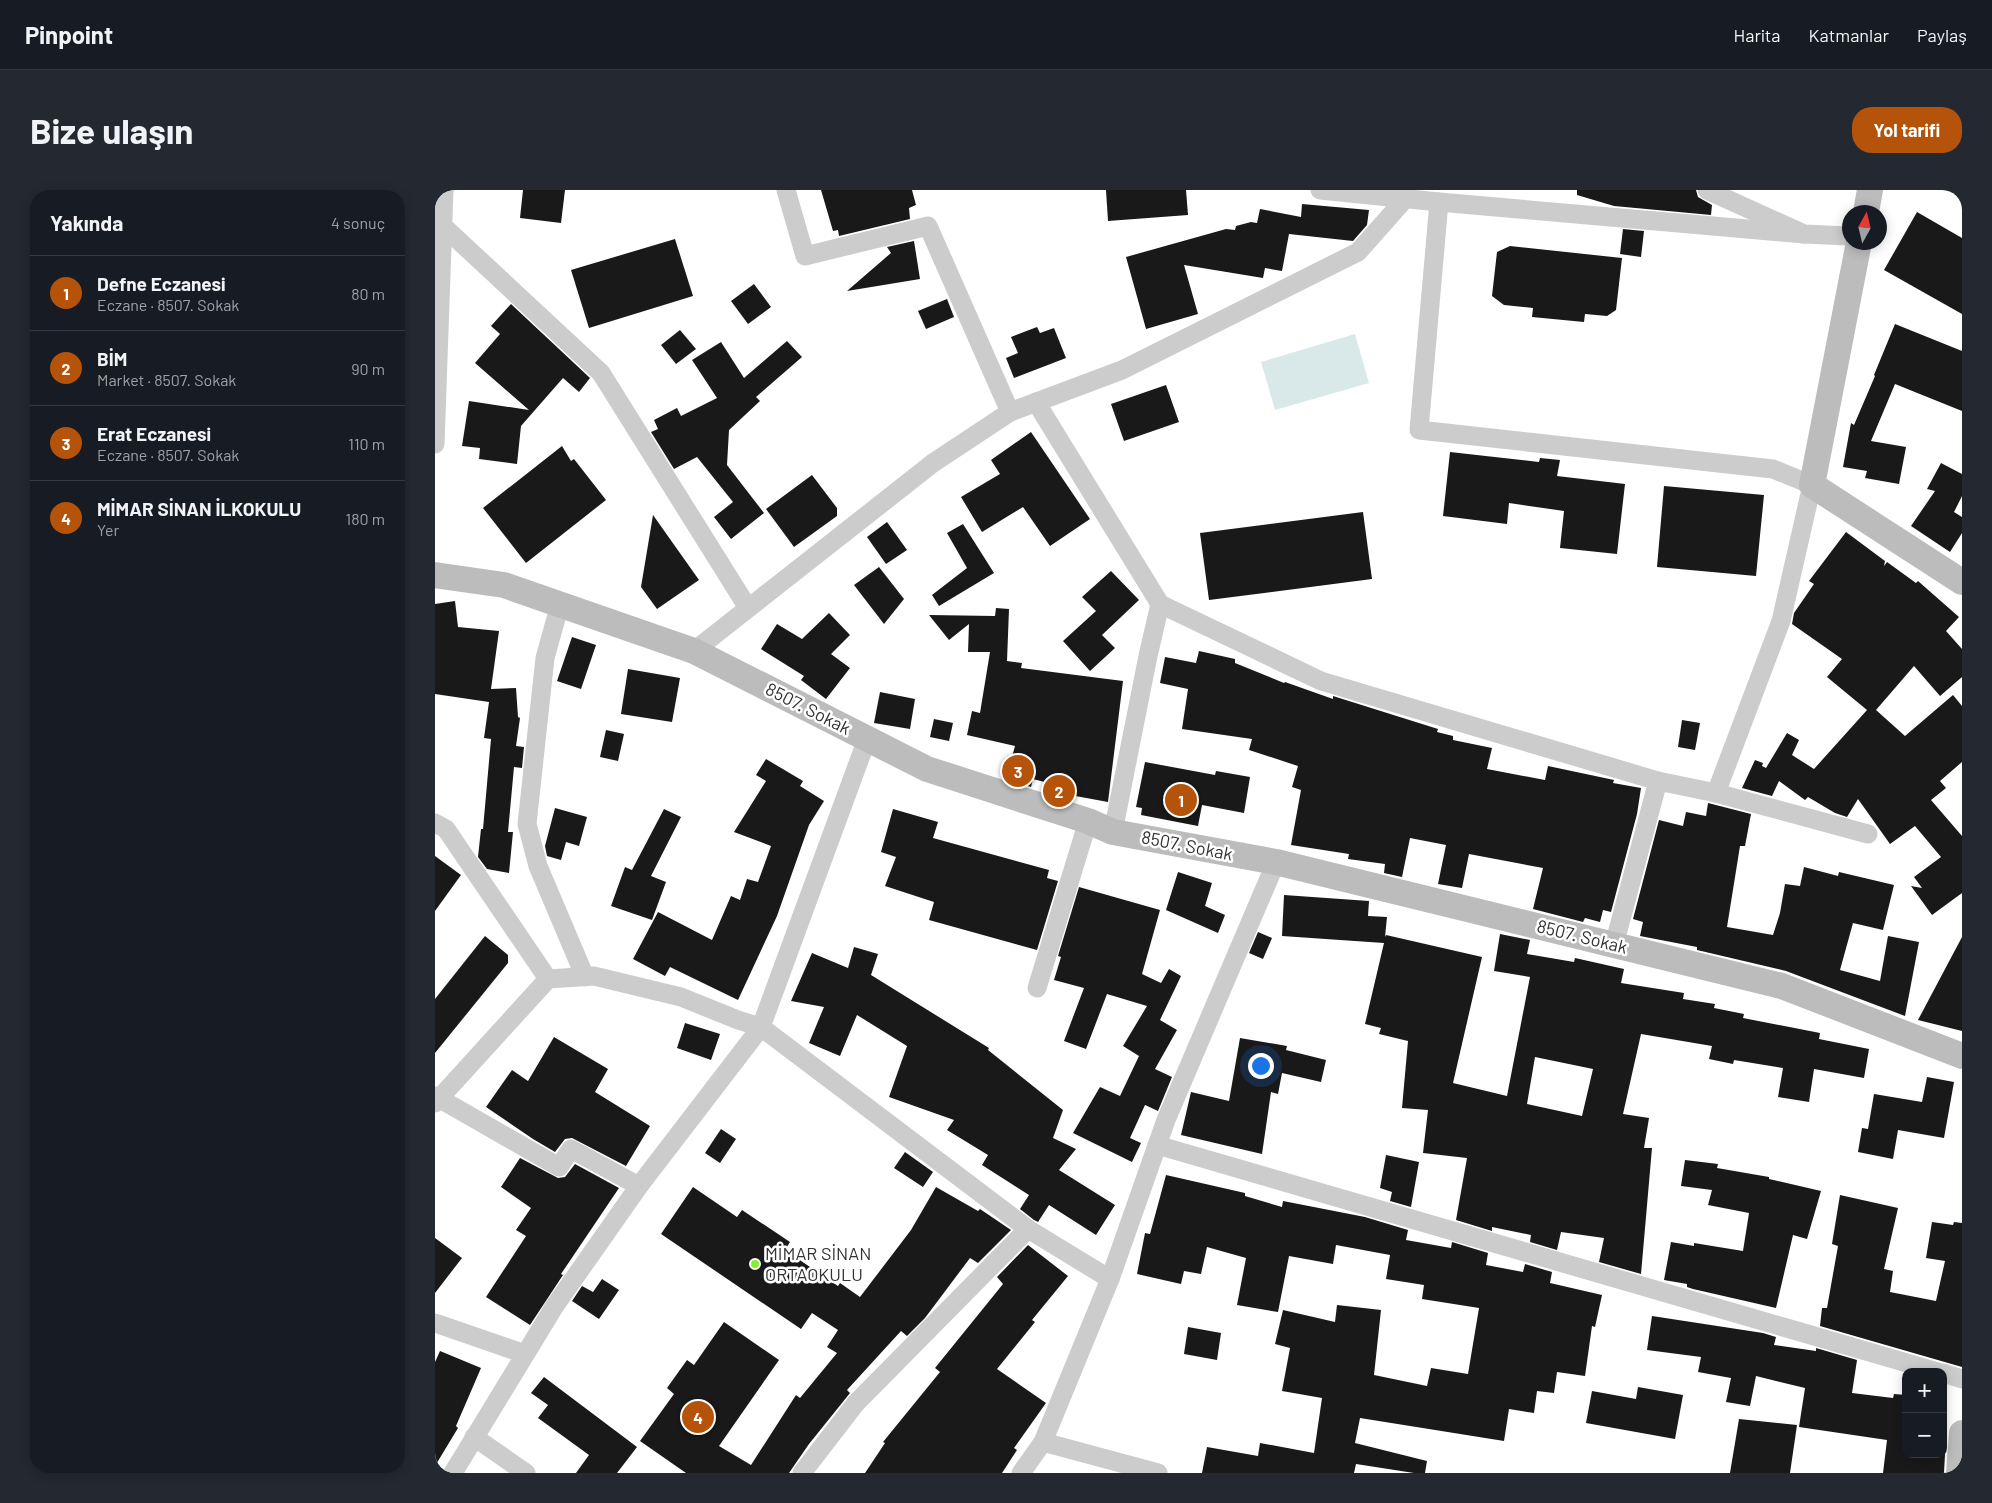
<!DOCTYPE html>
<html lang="tr">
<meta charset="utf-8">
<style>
body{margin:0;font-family:Barlow,sans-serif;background:#242831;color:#f1f3f6}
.controls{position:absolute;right:15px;bottom:15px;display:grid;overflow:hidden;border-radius:10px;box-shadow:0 2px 12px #0003}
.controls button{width:45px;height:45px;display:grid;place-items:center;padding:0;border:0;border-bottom:1px solid #363941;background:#171b24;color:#f1f3f6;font:25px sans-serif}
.compass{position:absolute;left:1407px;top:15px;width:45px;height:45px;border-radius:50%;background:#171b24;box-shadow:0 2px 12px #0003;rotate:8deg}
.you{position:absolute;left:825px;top:875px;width:18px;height:18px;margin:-12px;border:4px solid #fff;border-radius:50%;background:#1a73e8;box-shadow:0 0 0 8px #1a73e833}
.badge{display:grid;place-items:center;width:32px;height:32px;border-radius:50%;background:#b45309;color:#fff;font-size:16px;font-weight:700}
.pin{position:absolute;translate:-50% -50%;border:2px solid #fff;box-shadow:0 1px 5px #0006}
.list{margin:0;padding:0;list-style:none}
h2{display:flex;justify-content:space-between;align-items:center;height:65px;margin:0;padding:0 20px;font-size:21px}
h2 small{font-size:16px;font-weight:400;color:#9ea1a6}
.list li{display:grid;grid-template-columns:32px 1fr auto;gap:15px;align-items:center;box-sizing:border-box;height:75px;padding:0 20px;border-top:1px solid #363941}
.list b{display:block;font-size:19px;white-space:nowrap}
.list p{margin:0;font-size:16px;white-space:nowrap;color:#9ea1a6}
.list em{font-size:16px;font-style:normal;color:#9ea1a6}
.map{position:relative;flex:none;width:1527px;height:1283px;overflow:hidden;border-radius:20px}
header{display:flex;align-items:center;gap:30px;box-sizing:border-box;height:70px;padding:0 25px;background:#171b24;border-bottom:1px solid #363941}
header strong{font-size:24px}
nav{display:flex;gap:28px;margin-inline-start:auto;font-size:18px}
.intro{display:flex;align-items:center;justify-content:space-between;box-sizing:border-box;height:120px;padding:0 30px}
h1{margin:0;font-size:35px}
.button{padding:12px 22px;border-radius:20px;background:#b45309;color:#fff;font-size:18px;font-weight:700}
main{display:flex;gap:30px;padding:0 30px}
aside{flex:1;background:#171b24;border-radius:20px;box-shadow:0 2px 12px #0003}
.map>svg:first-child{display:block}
.green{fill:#d9e9ea}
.building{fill:#191919;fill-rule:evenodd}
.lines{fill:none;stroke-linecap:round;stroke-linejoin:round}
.street{stroke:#ccc;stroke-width:19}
.secondary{stroke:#bcbcbc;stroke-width:26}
.poi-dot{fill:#84ef2e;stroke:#fff;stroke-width:2}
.labels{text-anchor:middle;stroke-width:5;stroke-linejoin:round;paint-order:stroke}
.street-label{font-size:18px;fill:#323232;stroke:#fff}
.poi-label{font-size:18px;fill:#323232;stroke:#fff;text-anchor:start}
</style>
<header>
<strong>Pinpoint</strong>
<nav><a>Harita</a><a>Katmanlar</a><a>Paylaş</a></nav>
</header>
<div class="intro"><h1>Bize ulaşın</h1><a class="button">Yol tarifi</a></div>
<main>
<aside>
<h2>Yakında<small>4 sonuç</small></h2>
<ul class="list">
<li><span class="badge">1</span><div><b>Defne Eczanesi</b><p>Eczane · 8507. Sokak</p></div><em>80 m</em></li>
<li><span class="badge">2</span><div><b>BİM</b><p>Market · 8507. Sokak</p></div><em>90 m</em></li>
<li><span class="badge">3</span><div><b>Erat Eczanesi</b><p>Eczane · 8507. Sokak</p></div><em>110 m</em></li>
<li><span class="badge">4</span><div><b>MİMAR SİNAN İLKOKULU</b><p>Yer</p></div><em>180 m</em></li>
</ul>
</aside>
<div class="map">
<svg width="1527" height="1283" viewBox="0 0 1527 1283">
<rect width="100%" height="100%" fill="#fff"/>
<path class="green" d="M 920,144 L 934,193 L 840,220 L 826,172 Z"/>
<g class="building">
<path d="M 88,0 L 130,0 L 126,33 L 85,28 Z"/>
<path d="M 386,0 L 477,0 L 481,15 L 474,18 L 475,29 L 404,46 L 403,40 L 398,41 Z"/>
<path d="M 671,0 L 751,0 L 753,25 L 673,31 Z"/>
<path d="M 1142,0 L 1261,0 L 1263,7 L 1277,15 L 1276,25 L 1179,16 L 1142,5 Z"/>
<path d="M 867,14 L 934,20 L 932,35 L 918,51 L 854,44 L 847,81 L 830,78 L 828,88 L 749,75 L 763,124 L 711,139 L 691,67 L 791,39 L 800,40 L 801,36 L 816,32 L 822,33 L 825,19 L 866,27 Z"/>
<path d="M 1482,22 L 1527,48 L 1527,124 L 1449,80 Z"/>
<path d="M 1188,39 L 1209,41 L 1206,67 L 1185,64 Z"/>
<path d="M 240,49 L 258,106 L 154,138 L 136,80 Z"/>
<path d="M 479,51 L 485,89 L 412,101 L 456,63 L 452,57 Z"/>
<path d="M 1075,56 L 1187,68 L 1181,120 L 1172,126 L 1150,124 L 1149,132 L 1097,127 L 1098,118 L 1069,115 L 1057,106 L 1062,62 Z"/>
<path d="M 319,94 L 336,117 L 313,134 L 296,111 Z"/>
<path d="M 512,109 L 519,127 L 491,139 L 483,121 Z"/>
<path d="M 76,114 L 155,188 L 144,202 L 128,188 L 86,236 L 82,274 L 44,269 L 45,258 L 27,256 L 34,211 L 94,220 L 40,173 L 65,144 L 56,136 Z"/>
<path d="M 1460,134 L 1527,161 L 1527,221 L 1460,194 L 1436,251 L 1471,257 L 1464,294 L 1430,288 L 1432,281 L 1408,277 L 1416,233 L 1419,235 L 1440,186 L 1439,185 Z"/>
<path d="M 602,137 L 605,143 L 619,138 L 631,168 L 579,188 L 571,168 L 583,163 L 576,147 Z"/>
<path d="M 245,140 L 261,159 L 241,174 L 226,155 Z"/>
<path d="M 352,151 L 367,167 L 321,207 L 325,211 L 294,240 L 292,275 L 329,323 L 296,349 L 279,327 L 298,312 L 262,267 L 239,279 L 216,242 L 223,239 L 219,230 L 242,218 L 246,226 L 282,208 L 257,170 L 286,152 L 309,188 Z"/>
<path d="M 731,195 L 744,232 L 689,251 L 676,214 Z"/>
<path d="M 596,242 L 655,329 L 615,356 L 588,317 L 547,342 L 526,307 L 565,284 L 556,270 Z"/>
<path d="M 127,256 L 136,271 L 139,269 L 171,310 L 91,373 L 48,318 Z"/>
<path d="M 1015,262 L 1104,272 L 1105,268 L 1125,270 L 1122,286 L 1190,294 L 1182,364 L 1125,358 L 1129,321 L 1074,313 L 1072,334 L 1008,326 Z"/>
<path d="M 1506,273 L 1527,284 L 1527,306 L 1519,322 L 1527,327 L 1527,343 L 1515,362 L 1476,336 L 1500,301 L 1492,299 Z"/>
<path d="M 377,285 L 402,318 L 402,326 L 359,357 L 331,319 Z"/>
<path d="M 1229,296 L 1329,305 L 1321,386 L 1222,377 Z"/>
<path d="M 928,322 L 937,389 L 774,410 L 765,343 Z"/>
<path d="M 218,325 L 264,390 L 222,419 L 206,397 Z"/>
<path d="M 452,332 L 472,360 L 451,374 L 432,347 Z"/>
<path d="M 528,334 L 559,383 L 504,416 L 497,405 L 532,378 L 512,343 Z"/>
<path d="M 1411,342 L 1450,371 L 1449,376 L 1452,372 L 1481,393 L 1483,391 L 1524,427 L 1511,441 L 1527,459 L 1527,487 L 1505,506 L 1479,476 L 1441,520 L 1470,546 L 1518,505 L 1527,516 L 1527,572 L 1505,591 L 1511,598 L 1496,610 L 1527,646 L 1527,703 L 1497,725 L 1476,696 L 1487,698 L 1479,687 L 1506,667 L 1480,636 L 1455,654 L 1423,609 L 1412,627 L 1400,623 L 1373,607 L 1370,610 L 1344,591 L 1337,606 L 1307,598 L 1320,570 L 1328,573 L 1327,576 L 1331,578 L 1352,543 L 1364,550 L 1357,565 L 1379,579 L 1432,520 L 1392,487 L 1407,469 L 1357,434 L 1359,423 L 1379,394 L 1374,391 Z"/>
<path d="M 444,377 L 469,409 L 449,434 L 419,395 Z"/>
<path d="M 676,381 L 704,410 L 667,445 L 680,458 L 655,481 L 628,451 L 661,421 L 647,407 Z"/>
<path d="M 20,411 L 23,437 L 64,441 L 56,499 L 81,498 L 83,527 L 85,528 L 81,556 L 89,557 L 87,578 L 79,577 L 73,642 L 78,642 L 74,683 L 52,679 L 43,667 L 46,639 L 48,639 L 56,549 L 49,548 L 54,512 L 0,504 L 0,414 Z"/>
<path d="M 561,418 L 574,419 L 572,471 L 587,473 L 586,478 L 688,491 L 673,612 L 635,605 L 636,599 L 598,589 L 596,597 L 571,589 L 580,556 L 532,545 L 537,521 L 545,523 L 555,462 L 533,462 L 534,434 L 514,450 L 494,425 L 560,426 Z"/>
<path d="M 394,423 L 415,445 L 396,464 L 415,478 L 391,509 L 366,490 L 369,486 L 326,459 L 342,434 L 367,449 Z"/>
<path d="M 137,447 L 161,455 L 146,499 L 122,491 Z"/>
<path d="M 764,461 L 800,469 L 800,473 L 849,493 L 850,492 L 898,509 L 898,506 L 1003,539 L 1002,542 L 1018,546 L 1018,550 L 1057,558 L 1052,579 L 1110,590 L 1113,576 L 1179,590 L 1178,593 L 1206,598 L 1202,624 L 1176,722 L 1168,720 L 1165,732 L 1150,728 L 1148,732 L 1098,719 L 1108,678 L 1034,664 L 1027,698 L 1003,694 L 1011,655 L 975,648 L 967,687 L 949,683 L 950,674 L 913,669 L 914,664 L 856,655 L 866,600 L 857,597 L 863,576 L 814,560 L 817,549 L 747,539 L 753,499 L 725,493 L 730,467 L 761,473 Z"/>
<path d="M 193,479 L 245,488 L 237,532 L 186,524 Z"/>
<path d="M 445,502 L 480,509 L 475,539 L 439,533 Z"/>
<path d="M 499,529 L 518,533 L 514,551 L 495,547 Z"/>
<path d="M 1247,530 L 1265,533 L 1260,560 L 1243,557 Z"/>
<path d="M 171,540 L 189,544 L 183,571 L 165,567 Z"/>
<path d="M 331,569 L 368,591 L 365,596 L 389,611 L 374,635 L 342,726 L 303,810 L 235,777 L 230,786 L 198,769 L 223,722 L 277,750 L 296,706 L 305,710 L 312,689 L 323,692 L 336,656 L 299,642 L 331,591 L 321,585 Z"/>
<path d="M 710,572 L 780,585 L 781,581 L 815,587 L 809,623 L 767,615 L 763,636 L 706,625 L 707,618 L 701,617 Z"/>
<path d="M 1273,613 L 1316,624 L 1310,656 L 1305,656 L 1292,737 L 1338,745 L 1345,723 L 1350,694 L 1365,696 L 1369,677 L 1403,686 L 1404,682 L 1459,695 L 1448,740 L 1418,733 L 1405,780 L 1445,791 L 1453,746 L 1484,752 L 1470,826 L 1351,781 L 1262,760 L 1262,757 L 1205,746 L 1208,732 L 1198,729 L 1224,630 L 1248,636 L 1251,622 L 1271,626 Z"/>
<path d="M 120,618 L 152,627 L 144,656 L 131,652 L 126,670 L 112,666 L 110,656 Z"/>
<path d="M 229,619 L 246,627 L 216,686 L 231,692 L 217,730 L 176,716 L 190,677 L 197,680 Z"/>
<path d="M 458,619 L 503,632 L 498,648 L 614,680 L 612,688 L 623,691 L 602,760 L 494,730 L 499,712 L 450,696 L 461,667 L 446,662 Z"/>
<path d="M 0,666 L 26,685 L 0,721 Z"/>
<path d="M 743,682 L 777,693 L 770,716 L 790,725 L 783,743 L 731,720 Z"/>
<path d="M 644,697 L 725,720 L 707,784 L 726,793 L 734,779 L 746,786 L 725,830 L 742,840 L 720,879 L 737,887 L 723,921 L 710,915 L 695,948 L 706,953 L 697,972 L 638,943 L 665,897 L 685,906 L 704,866 L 688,856 L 712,816 L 672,804 L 651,859 L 629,851 L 649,798 L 619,790 L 626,767 L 623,766 Z"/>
<path d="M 849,705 L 934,711 L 933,726 L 952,727 L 950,747 L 951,745 L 1047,767 L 1018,893 L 1072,906 L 1095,787 L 1059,781 L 1065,744 L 1095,750 L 1092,764 L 1139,772 L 1140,768 L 1189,779 L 1186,793 L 1249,803 L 1248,809 L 1280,814 L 1279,818 L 1309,824 L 1308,828 L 1385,843 L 1384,849 L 1434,859 L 1429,888 L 1379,879 L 1374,912 L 1343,907 L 1348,878 L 1299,870 L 1298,874 L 1274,869 L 1277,856 L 1206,844 L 1188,924 L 1214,928 L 1209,958 L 1217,958 L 1206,1084 L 1164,1072 L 1169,1048 L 1126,1042 L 1122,1060 L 1095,1052 L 1096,1045 L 1057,1037 L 1057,1041 L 1021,1030 L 1032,968 L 988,963 L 993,920 L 967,918 L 973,851 L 944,844 L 946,838 L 930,834 L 949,753 L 847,746 ZM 1100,867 L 1158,879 L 1147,926 L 1092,914 Z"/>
<path d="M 823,742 L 837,748 L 828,769 L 814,763 Z"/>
<path d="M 50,746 L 73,765 L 73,773 L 0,863 L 0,809 Z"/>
<path d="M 1527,747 L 1527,841 L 1483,830 Z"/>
<path d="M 419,757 L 443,764 L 436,785 L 554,858 L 553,860 L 628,920 L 618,948 L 641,959 L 624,980 L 680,1015 L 661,1045 L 614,1015 L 603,1032 L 599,1030 L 585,1019 L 594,1005 L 547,975 L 553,965 L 512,940 L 519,930 L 454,907 L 472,856 L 422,825 L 405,866 L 374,853 L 389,817 L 356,811 L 377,763 L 413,778 Z"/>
<path d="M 250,833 L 285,844 L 276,870 L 242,858 Z"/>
<path d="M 119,847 L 173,879 L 160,902 L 215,936 L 191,976 L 137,948 L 130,949 L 120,962 L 98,949 L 51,917 L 77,880 L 93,891 Z"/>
<path d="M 805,848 L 852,856 L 851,860 L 891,870 L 886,892 L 847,883 L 843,904 L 836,902 L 827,964 L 746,945 L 756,902 L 794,911 Z"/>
<path d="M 1492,887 L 1519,892 L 1509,948 L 1463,940 L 1458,969 L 1423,962 L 1427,938 L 1433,939 L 1439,904 L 1487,912 Z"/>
<path d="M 286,939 L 301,949 L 285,973 L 270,963 Z"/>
<path d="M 470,962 L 498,982 L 488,997 L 459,978 Z"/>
<path d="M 951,965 L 984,972 L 976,1017 L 955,1011 L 957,1002 L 945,998 Z"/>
<path d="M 85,968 L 123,988 L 130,987 L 140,974 L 184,998 L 126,1084 L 128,1085 L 95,1135 L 51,1107 L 91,1046 L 81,1040 L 96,1018 L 66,997 Z"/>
<path d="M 1250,970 L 1283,974 L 1282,978 L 1334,987 L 1334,989 L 1386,1001 L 1372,1049 L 1358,1045 L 1341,1118 L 1258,1099 L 1252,1097 L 1252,1094 L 1229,1090 L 1236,1052 L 1259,1056 L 1259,1053 L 1308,1061 L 1314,1023 L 1273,1015 L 1277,1000 L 1246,996 Z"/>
<path d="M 731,985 L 810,1003 L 810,1006 L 847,1017 L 848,1011 L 930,1027 L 973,1040 L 971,1050 L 1016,1058 L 1017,1052 L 1053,1063 L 1051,1075 L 1088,1082 L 1090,1074 L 1117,1082 L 1115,1093 L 1167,1105 L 1160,1137 L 1157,1136 L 1150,1186 L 1122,1182 L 1119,1203 L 1102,1201 L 1099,1223 L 1074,1219 L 1069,1251 L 925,1228 L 920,1253 L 992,1271 L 990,1283 L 979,1283 L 921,1274 L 919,1283 L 767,1283 L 772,1257 L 823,1266 L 825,1253 L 879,1263 L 887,1208 L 847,1201 L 855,1158 L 840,1154 L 848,1120 L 900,1132 L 902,1115 L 946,1120 L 939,1185 L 992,1196 L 996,1178 L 1033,1184 L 1044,1118 L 987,1109 L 989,1095 L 951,1089 L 955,1065 L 901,1055 L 898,1074 L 854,1066 L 843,1122 L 802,1115 L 811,1068 L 772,1057 L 766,1084 L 749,1081 L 746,1094 L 702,1084 L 710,1043 L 715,1044 Z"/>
<path d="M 258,997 L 302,1027 L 307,1020 L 355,1052 L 350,1060 L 403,1096 L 405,1093 L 425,1107 L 476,1040 L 501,997 L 543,1021 L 545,1019 L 576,1040 L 543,1073 L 535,1068 L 490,1128 L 472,1146 L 466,1141 L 412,1200 L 415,1203 L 374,1254 L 354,1283 L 251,1283 L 205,1251 L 239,1204 L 232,1198 L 252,1170 L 259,1175 L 289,1132 L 344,1170 L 284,1256 L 316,1275 L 361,1205 L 365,1208 L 402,1163 L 392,1157 L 403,1140 L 377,1123 L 366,1139 L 226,1044 Z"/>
<path d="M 1405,1005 L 1463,1018 L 1449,1079 L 1458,1081 L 1455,1102 L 1501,1111 L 1510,1071 L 1491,1068 L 1497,1032 L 1518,1035 L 1519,1032 L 1527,1033 L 1527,1177 L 1385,1136 L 1387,1118 L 1392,1118 L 1403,1056 L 1397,1054 Z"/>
<path d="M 0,1048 L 27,1068 L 0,1103 Z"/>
<path d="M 593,1055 L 633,1086 L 597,1130 L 600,1132 L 562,1179 L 611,1213 L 579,1258 L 582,1260 L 567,1283 L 430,1283 L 450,1253 L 448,1252 L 505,1182 L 500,1178 L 568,1094 L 562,1087 Z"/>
<path d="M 167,1089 L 184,1100 L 164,1129 L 137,1111 L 147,1096 L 158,1102 Z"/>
<path d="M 1217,1126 L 1328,1143 L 1341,1147 L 1339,1155 L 1381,1161 L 1381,1158 L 1422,1170 L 1417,1203 L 1458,1208 L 1459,1204 L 1471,1205 L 1471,1264 L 1510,1264 L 1509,1283 L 1448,1283 L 1452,1250 L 1364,1237 L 1370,1198 L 1321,1186 L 1315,1216 L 1291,1212 L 1296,1188 L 1263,1182 L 1266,1167 L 1212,1160 Z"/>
<path d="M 753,1137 L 786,1143 L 782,1170 L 749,1164 Z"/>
<path d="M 5,1161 L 46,1178 L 21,1236 L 23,1238 L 0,1276 L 0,1172 Z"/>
<path d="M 109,1187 L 202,1257 L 182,1283 L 141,1283 L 154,1265 L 103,1228 L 113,1215 L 96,1203 Z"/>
<path d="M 1203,1197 L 1248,1205 L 1240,1249 L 1151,1233 L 1157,1201 L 1201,1209 Z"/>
<path d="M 1304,1229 L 1362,1235 L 1355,1283 L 1295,1283 Z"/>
</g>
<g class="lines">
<g class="street">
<path d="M 351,0 L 370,66 L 493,36 L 575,222"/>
<path d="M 885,0 L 1004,12 L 1369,44"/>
<path d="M 1272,0 L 1369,44 L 1414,46"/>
<path d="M 1004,12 L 984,240 L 1338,279 L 1377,295 L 1346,431 L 1281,603"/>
<path d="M 8,36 L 166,183 L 313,418"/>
<path d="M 601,212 L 725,414 L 886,491 L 1223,591 L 1281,603 L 1433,644"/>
<path d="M 0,254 L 9,0"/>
<path d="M 125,414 L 110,468 L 92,634 L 103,676 L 150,787"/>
<path d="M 259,461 L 498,273 L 575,222 L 687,180 L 923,62 L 970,9"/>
<path d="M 0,633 L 11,639 L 113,789"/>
<path d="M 678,642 L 713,466 L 725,414"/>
<path d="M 1179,755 L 1223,591"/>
<path d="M 602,798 L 653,631"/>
<path d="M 0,906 L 124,977 L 136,959 L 204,996"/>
<path d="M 0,913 L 113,789 L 159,786 L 246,807 L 303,830 L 326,837 L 593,1039 L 675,1089"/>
<path d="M 722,955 L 1503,1182"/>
<path d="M 0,1133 L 90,1164"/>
<path d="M 1508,1183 L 1527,1189"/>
<path d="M 39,1247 L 91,1283"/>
<path d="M 608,1252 L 723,1283"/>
<path d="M 18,1283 L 119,1117 L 204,996 L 326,837 L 432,549"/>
<path d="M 367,1283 L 421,1213 L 593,1039"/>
<path d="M 586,1283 L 608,1252 L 675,1089 L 731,930 L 841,672"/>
</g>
<g class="secondary">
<path d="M 1431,22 L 1435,0"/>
<path d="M 1424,52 L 1377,295 L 1527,392"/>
<path d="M 0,385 L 69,395 L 259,461 L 492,579 L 653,631 L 678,642 L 841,672 L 1347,796 L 1527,866"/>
<path d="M 1524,1283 L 1527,1243"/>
</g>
</g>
<circle class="poi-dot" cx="320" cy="1074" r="5"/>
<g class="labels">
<g class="street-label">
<text transform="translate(373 519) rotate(27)" y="6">8507. Sokak</text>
<text transform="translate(752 656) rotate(11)" y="6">8507. Sokak</text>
<text transform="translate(1147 747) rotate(14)" y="6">8507. Sokak</text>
</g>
<g class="poi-label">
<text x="330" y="1070">MİMAR SİNAN<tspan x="330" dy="21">ORTAOKULU</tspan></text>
</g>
</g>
</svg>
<div class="controls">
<button>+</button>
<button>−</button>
</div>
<svg class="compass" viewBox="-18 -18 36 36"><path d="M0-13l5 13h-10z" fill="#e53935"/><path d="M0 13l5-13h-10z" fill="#9ea1a6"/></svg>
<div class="you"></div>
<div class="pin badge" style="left:746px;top:610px">1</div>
<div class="pin badge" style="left:624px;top:601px">2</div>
<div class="pin badge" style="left:583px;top:581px">3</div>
<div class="pin badge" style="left:263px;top:1227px">4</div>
</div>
</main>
